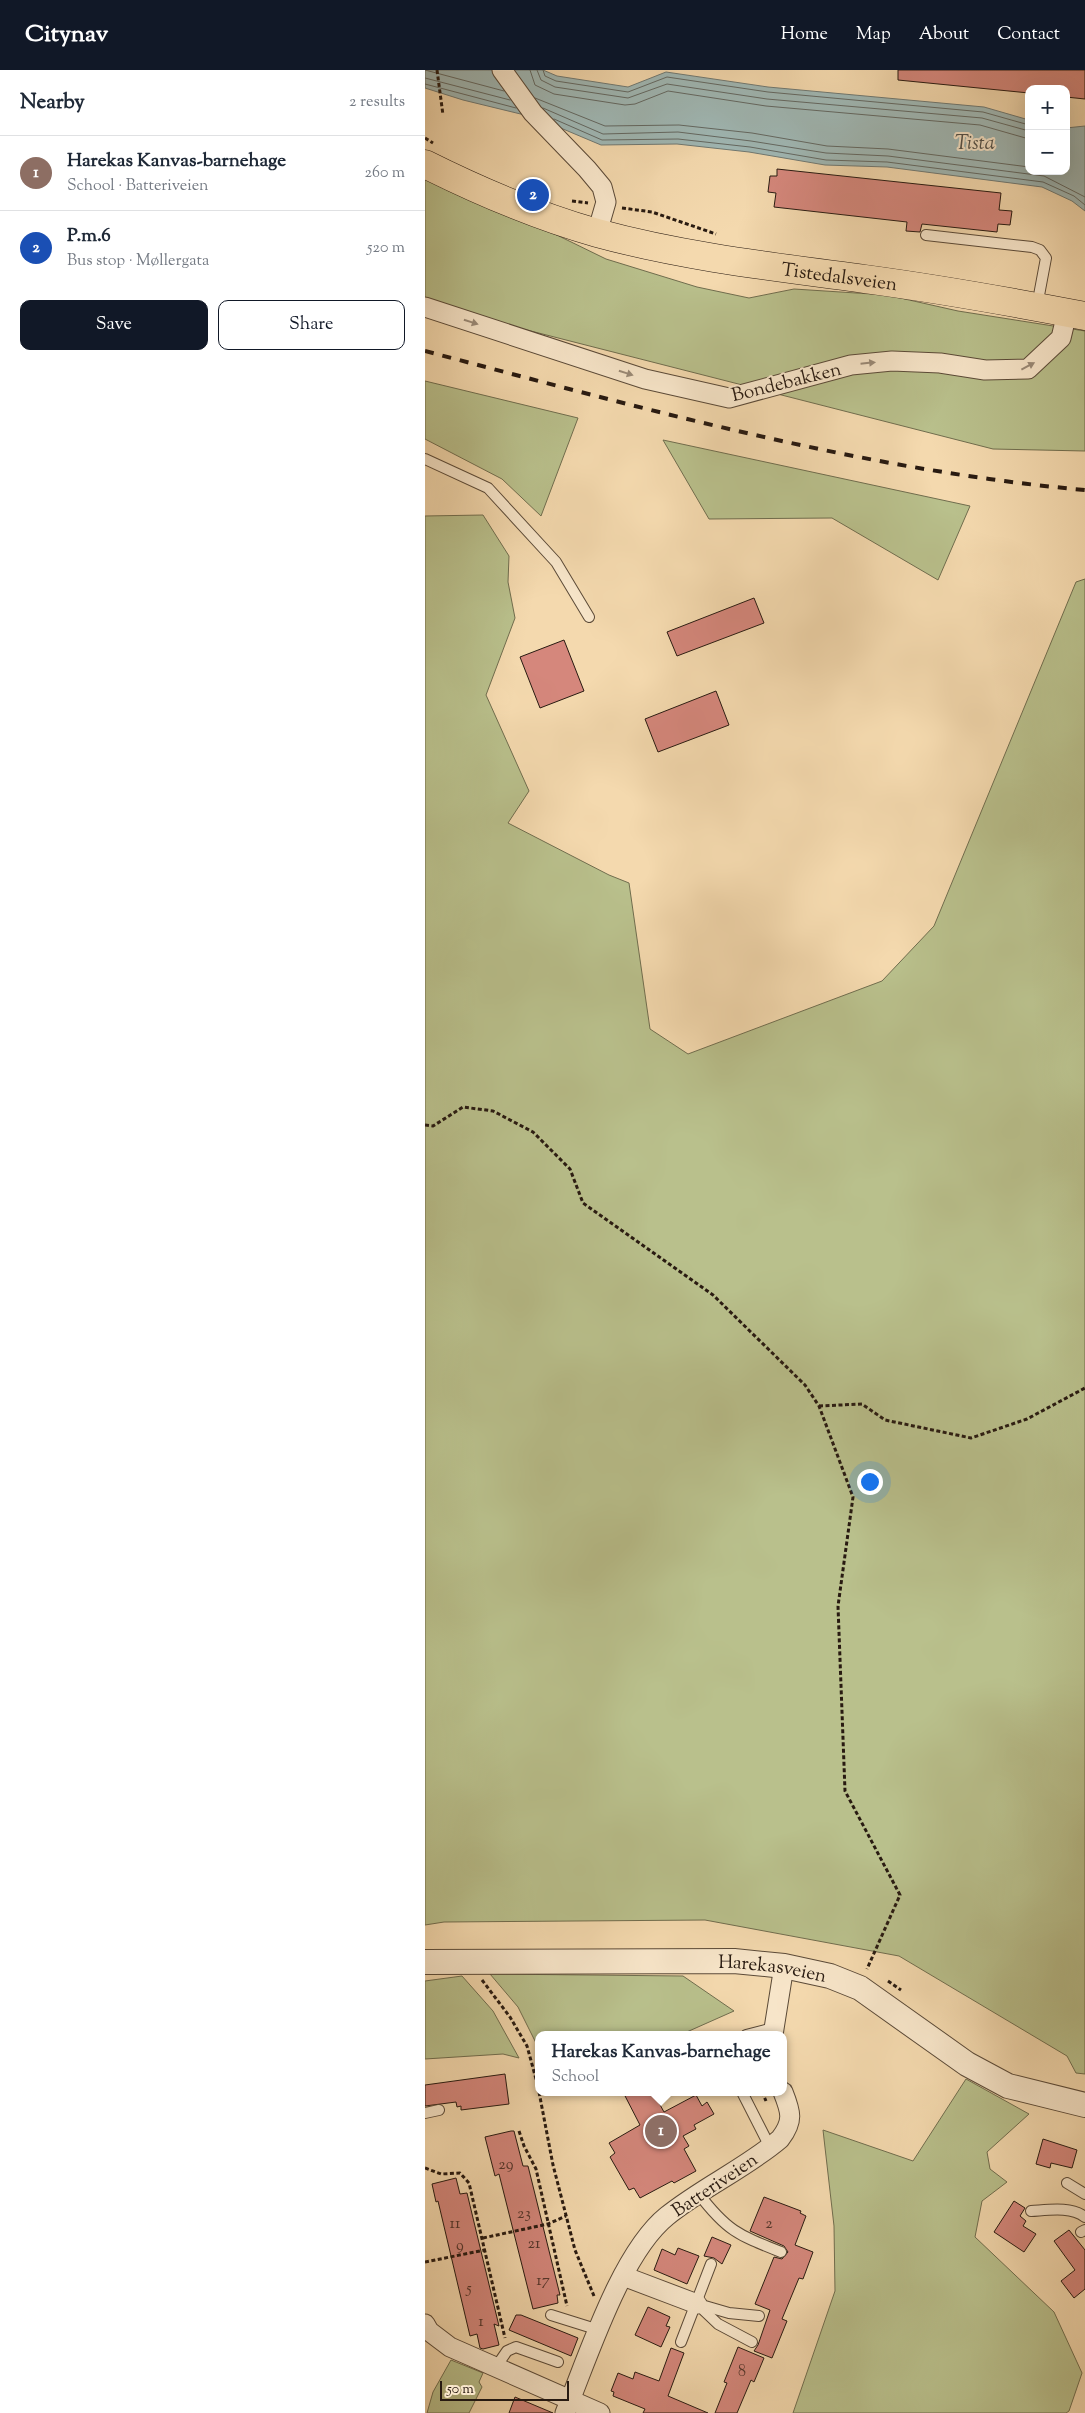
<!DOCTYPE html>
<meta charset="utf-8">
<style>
body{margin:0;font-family:"Sorts Mill Goudy",serif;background:#f6f6f7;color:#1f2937}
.controls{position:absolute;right:15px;top:15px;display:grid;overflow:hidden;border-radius:10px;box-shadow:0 5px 20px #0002}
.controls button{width:45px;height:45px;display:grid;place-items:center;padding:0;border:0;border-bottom:1px solid #e0e1e3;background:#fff;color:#1f2937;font:25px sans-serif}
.scale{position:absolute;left:15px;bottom:12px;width:129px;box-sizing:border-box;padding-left:5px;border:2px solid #281a11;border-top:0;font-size:14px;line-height:18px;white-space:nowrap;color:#281a11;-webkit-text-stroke:4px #f8e6ca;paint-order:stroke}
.you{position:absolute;left:444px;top:1411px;width:18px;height:18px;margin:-12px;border:4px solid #fff;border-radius:50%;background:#1a73e8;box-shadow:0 0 0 8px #1a73e833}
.badge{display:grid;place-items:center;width:32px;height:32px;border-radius:50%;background:#111827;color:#fff;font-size:16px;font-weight:700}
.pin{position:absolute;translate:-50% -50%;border:2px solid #fff;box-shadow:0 1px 5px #0006}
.popup{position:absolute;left:110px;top:1961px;width:252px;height:65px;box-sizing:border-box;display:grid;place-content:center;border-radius:10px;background:#fff;filter:drop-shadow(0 1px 4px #0005);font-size:16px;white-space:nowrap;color:#747a83}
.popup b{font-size:19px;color:#1f2937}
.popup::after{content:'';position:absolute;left:50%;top:100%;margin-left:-10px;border:10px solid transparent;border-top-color:#fff}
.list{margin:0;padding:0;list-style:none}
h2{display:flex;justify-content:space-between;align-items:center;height:65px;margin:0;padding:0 20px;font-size:21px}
h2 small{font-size:16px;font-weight:400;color:#747a83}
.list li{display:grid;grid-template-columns:32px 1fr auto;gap:15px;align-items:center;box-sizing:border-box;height:75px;padding:0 20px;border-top:1px solid #e0e1e3}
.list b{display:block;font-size:19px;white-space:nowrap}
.list p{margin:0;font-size:16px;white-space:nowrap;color:#747a83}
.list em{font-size:16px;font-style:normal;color:#747a83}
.actions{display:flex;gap:10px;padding:15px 20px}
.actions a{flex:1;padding:11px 0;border:1px solid #111827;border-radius:10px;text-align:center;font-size:18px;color:#111827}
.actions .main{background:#111827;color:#fff}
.map{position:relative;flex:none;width:660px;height:2343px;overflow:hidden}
header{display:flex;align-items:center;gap:30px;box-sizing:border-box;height:70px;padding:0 25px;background:#111827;color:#fff}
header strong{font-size:24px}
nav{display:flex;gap:28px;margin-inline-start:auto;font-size:18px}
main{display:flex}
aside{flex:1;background:#fff}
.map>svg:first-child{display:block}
.green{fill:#b9c08c;stroke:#706d4e}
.water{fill:#a0b8b5;stroke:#707973}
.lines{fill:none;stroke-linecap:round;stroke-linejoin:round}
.shore{stroke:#646963;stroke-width:1}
.building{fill:#d5877c;stroke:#281a11}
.service-casing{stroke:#5b4a38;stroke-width:12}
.minor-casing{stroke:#5b4a38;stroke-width:21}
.tertiary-casing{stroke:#5b4a38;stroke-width:26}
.primary-casing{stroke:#281a11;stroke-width:29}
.path{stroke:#281a11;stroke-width:3;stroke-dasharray:4 2.5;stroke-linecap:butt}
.service{stroke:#f8e6ca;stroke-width:10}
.minor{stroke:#f8e6ca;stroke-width:19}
.tertiary{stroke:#f8e6ca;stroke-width:24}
.primary{stroke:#f4d9ae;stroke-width:28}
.rail{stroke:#281a11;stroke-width:4;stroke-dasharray:9 9;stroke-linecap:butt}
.oneway{fill:#9a8a77}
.labels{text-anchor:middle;stroke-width:4;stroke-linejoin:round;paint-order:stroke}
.number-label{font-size:16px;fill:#53352c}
.street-label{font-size:19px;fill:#281a11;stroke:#f8e6ca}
.water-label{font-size:20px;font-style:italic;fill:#52514a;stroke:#f8e6ca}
</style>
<header>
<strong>Citynav</strong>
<nav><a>Home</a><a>Map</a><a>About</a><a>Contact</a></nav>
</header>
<main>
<aside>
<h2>Nearby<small>2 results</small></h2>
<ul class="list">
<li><span class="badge" style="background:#8d6e63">1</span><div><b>Harekas Kanvas-barnehage</b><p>School · Batteriveien</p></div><em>260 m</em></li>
<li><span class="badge" style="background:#1a4fb4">2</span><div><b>P.m.6</b><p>Bus stop · Møllergata</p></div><em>520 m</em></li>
</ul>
<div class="actions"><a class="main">Save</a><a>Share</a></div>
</aside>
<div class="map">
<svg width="660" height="2343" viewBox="0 0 660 2343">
<rect width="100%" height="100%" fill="#f4d9ae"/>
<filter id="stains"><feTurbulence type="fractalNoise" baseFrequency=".004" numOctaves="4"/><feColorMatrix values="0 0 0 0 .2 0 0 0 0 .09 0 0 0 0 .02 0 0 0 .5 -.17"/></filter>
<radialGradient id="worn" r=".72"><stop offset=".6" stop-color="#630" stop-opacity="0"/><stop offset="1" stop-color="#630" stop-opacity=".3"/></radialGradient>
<g class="green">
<path d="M 0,107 L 97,148 L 181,189 L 272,217 L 324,228 L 369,219 L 462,225 L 533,241 L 660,261 L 660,381 L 568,379 L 0,234 Z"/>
<path d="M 0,311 L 153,348 L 116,446 L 77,409 L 0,369 Z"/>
<path d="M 238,370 L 545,436 L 513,510 L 407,448 L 284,449 Z"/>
<path d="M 58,445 L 84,486 L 83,512 L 90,548 L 61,625 L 104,721 L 83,753 L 184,805 L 204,813 L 225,959 L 263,984 L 457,911 L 509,856 L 651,512 L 660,509 L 660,2004 L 651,2003 L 642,1986 L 474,1886 L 280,1850 L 19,1852 L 0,1855 L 0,446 Z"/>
<path d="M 65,1904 L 258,1906 L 309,1941 L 255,1965 L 114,1965 L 113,1977 L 93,1937 Z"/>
<path d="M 37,1906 L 68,1941 L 94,1988 L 78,1984 L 0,1989 L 0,1911 Z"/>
<path d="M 541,2009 L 604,2044 L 562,2082 L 565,2099 L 582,2112 L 557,2131 L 550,2167 L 629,2242 L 657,2303 L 644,2341 L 641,2343 L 368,2343 L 410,2221 L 409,2156 L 398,2060 L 488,2091 Z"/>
<path d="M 26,2290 L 58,2303 L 54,2312 L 57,2317 L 44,2343 L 2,2343 L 8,2322 Z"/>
</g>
<path class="water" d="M 0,0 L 118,0 L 132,6 L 203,17 L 241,2 L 343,17 L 559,37 L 604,50 L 604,101 L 641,101 L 641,58 L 660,56 L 660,141 L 647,131 L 617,117 L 462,97 L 400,95 L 324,82 L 252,74 L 176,75 L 112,48 L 38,30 L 0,18 Z"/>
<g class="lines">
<g class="shore">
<path d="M 0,0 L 79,21"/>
<path d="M 105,0 L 110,15 L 129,24 L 200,35 L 210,34 L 243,21 L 341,36 L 555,55 L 604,69"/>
<path d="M 112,0 L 116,10 L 130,17 L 203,28 L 242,14 L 342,29 L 557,48 L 604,61"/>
<path d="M 118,0 L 120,6 L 131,11 L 203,22 L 242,7 L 343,22 L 558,42 L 604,55"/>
<path d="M 0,8 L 85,30"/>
<path d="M 0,14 L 91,38"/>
<path d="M 110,28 L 180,56 L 254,55 L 327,63 L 402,76 L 463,79 L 604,97"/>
<path d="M 118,38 L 178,64 L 253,62 L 326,71 L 401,83 L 463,86 L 619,106 L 660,127"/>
<path d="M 129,49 L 177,70 L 253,69 L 325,77 L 401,90 L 462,92 L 618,112 L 649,126 L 660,135"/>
</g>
</g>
<g class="building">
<path d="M 473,0 L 660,0 L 660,29 L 641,27 L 641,19 L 604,19 L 604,23 L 473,10 Z"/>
<path d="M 352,99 L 576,123 L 574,140 L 587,141 L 585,155 L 573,154 L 572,162 L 497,154 L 495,162 L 481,161 L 482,152 L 349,137 L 351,123 L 343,122 L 345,106 L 352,106 Z"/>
<path d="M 329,528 L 339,553 L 252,586 L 242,562 Z"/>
<path d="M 139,570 L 159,621 L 115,638 L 95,587 Z"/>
<path d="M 291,621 L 304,655 L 233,682 L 220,649 Z"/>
<path d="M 80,2004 L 84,2034 L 36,2040 L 36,2036 L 32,2037 L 31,2032 L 0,2036 L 0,2015 Z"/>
<path d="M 198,2022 L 228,2022 L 239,2042 L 271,2025 L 277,2036 L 282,2032 L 289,2044 L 269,2055 L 271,2059 L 258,2066 L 264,2076 L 259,2079 L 271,2101 L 249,2113 L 247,2111 L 215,2128 L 209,2118 L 204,2120 L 185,2087 L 190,2083 L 184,2073 L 215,2055 Z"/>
<path d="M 86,2061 L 89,2061 L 98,2096 L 103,2096 L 135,2225 L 132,2225 L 133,2233 L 108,2239 L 74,2104 L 70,2106 L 60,2067 Z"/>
<path d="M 618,2069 L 652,2080 L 647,2098 L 626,2093 L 625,2098 L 611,2094 Z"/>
<path d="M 31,2108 L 35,2124 L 42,2123 L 74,2256 L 69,2254 L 74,2275 L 58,2279 L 55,2278 L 52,2264 L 45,2266 L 13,2131 L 11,2132 L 7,2114 Z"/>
<path d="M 339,2127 L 376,2141 L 375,2143 L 381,2146 L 370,2175 L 388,2182 L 378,2209 L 374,2208 L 357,2249 L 362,2251 L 347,2288 L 329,2281 L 333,2275 L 345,2240 L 330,2234 L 349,2187 L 357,2189 L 363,2182 L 359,2176 L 325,2161 Z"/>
<path d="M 589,2131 L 600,2138 L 595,2146 L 601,2151 L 598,2156 L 611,2164 L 599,2182 L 569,2162 Z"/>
<path d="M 644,2160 L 660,2180 L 660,2219 L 649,2228 L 636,2211 L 650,2200 L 629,2171 Z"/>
<path d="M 287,2167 L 306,2175 L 297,2194 L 289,2188 L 279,2186 Z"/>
<path d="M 253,2178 L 274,2186 L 262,2214 L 229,2200 L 237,2179 L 250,2185 Z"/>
<path d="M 223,2237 L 245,2247 L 241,2256 L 245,2257 L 236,2277 L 210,2265 Z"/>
<path d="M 91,2245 L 96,2245 L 153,2268 L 146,2286 L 84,2260 Z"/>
<path d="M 313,2277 L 339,2288 L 329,2312 L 326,2310 L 312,2343 L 290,2343 L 302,2313 L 299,2312 Z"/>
<path d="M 246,2278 L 259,2283 L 243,2326 L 283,2343 L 218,2343 L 220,2339 L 188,2326 L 189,2322 L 186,2321 L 193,2303 L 208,2309 L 210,2302 L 234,2311 Z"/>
<path d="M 90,2327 L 128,2343 L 84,2343 Z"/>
</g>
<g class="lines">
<defs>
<g id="service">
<path d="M 501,165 L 607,177 L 615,180 L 621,188 L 612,236"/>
<path d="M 0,389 L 63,418 L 131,492 L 164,547"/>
<path d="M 321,1965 L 348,1958"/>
<path d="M 317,2022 L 345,2077"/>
<path d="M 0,2043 L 14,2040"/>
<path d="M 642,2113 L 660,2124"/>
<path d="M 273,2123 C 302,2161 313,2165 356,2182"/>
<path d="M 606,2141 C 623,2140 646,2136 660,2147"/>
<path d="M 656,2162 L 660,2160"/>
<path d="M 272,2234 L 293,2254 L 327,2272"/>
<path d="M 273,2234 L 304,2243 L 334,2246"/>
<path d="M 126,2245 L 174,2260"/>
<path d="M 256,2272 L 286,2194"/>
<path d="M 71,2297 L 82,2281 L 91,2277 L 133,2292"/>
</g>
<g id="minor">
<path d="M 77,0 L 108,43 L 162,99 L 177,117 L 181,132 L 172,163"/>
<path d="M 0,237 L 220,309 L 304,328 L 426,295 L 467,291 L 515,293 L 560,300 L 603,299 L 636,268 L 642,243"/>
<path d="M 348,1965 L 359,1896"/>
<path d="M 198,2206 L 272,2234"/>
<path d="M 0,2254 L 4,2261 L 25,2277 L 175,2343"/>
<path d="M 140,2343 C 163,2287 196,2183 242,2146 C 278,2117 321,2098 355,2069 C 369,2051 366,2042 358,2022"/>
</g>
<g id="tertiary">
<path id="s1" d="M 0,1892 L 309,1891 L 359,1896 L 405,1906 L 435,1918 L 542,1994 L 583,2016 L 660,2035"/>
</g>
<g id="primary">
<path id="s2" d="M 0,94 C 56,122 112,146 172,163 C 260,187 350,197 440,209 C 514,219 587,232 660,246"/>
</g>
</defs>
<use href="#service" class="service-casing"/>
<use href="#minor" class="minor-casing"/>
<use href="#tertiary" class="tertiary-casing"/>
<use href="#primary" class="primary-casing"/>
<g class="path">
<path d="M 12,0 L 18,45"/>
<path d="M 0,68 L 8,73"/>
<path d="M 147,131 L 163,133"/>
<path d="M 197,138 L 227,142 L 291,164"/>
<path d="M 0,1055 L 8,1056 L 38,1037 L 68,1041 L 108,1062 L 145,1099 L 158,1133 L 288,1225 L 380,1315 L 394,1336 L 428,1427 L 413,1536 L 420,1721 L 475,1825 L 442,1899"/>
<path d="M 394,1336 L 437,1334 L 460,1350 L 546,1368 L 602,1349 L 660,1318"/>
<path d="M 57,1910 L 85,1947 L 102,1976 L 114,2020"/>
<path d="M 463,1911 L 476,1920"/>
<path d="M 114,2022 L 128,2095 L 150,2180 L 169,2226"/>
<path d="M 337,2022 L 341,2031"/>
<path d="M 94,2061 L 99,2076 L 111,2099 L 142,2236"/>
<path d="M 0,2098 L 16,2104 L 35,2103 L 44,2113 L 80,2268"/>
<path d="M 58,2168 L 123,2154 L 141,2146"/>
<path d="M 0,2192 L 60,2180"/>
</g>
<use href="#service" class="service"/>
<use href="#minor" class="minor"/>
<use href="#tertiary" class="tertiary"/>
<use href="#primary" class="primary"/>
<path class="rail" d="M 0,281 C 217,338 436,400 660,420"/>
</g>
<defs><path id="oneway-solid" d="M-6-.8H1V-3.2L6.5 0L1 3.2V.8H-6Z" transform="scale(1.25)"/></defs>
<g class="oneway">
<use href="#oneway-solid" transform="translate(46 252) rotate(18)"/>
<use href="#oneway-solid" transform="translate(443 293) rotate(-6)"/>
<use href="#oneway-solid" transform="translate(603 296) rotate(-28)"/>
<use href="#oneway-solid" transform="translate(201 303) rotate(18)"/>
</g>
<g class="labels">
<g class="number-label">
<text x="81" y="2099">29</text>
<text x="99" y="2148">23</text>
<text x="30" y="2158">11</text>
<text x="344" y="2158">2</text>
<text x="109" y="2178">21</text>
<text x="35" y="2180">9</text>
<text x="118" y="2215">17</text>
<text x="44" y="2223">5</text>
<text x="56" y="2256">1</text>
<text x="317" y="2306">8</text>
</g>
<g class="street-label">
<text dy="7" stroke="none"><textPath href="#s2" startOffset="432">Tistedalsveien</textPath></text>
<text transform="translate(361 311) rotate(-14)" y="7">Bondebakken</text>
<text dy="7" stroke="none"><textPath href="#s1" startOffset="348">Harekasveien</textPath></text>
<text transform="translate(289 2114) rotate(-34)" y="7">Batteriveien</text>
</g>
<g class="water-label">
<text x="550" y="79">Tista</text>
</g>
</g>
<rect width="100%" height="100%" filter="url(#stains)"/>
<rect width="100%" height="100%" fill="url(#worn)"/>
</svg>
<div class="controls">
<button>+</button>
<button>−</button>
</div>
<div class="scale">50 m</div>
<div class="you"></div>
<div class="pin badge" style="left:236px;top:2061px;background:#8d6e63">1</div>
<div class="popup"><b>Harekas Kanvas-barnehage</b>School</div>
<div class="pin badge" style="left:108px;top:125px;background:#1a4fb4">2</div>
</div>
</main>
